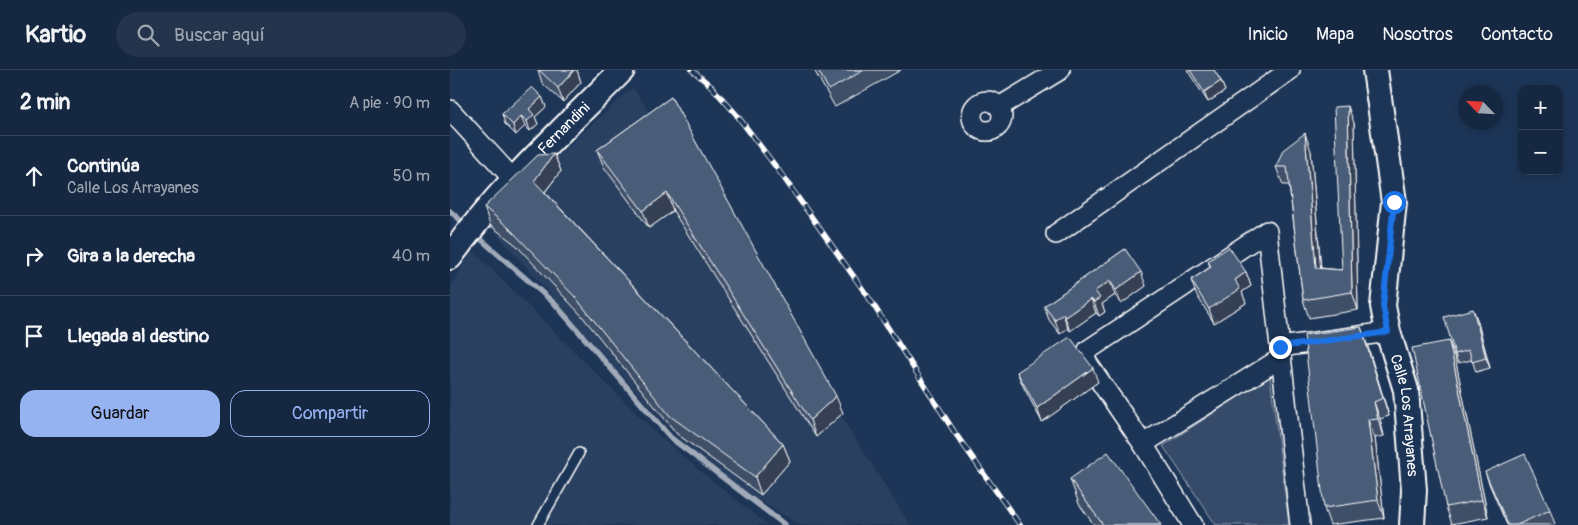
<!DOCTYPE html>
<html lang="es">
<meta charset="utf-8">
<style>
body{margin:0;font-family:Pangolin,sans-serif;background:#23344c;color:#f1f3f6}
.controls{position:absolute;right:15px;top:15px;display:grid;overflow:hidden;border-radius:10px;box-shadow:0 2px 8px #0003}
.controls button{width:45px;height:45px;display:grid;place-items:center;padding:0;border:0;border-bottom:1px solid #35445a;background:#162841;color:#f1f3f6;font:25px sans-serif}
.compass{position:absolute;left:1008px;top:15px;width:45px;height:45px;border-radius:50%;background:#162841;box-shadow:0 2px 8px #0003;rotate:295deg}
.stop{position:absolute;width:15px;height:15px;margin:-11px;border:4px solid #1a73e8;border-radius:50%;background:#fff}
.stop.end{background:#1a73e8;border-color:#fff;box-shadow:0 1px 5px #0008}
.list{margin:0;padding:0;list-style:none}
h2{display:flex;justify-content:space-between;align-items:center;height:65px;margin:0;padding:0 20px;font-size:21px}
h2 small{font-size:16px;font-weight:400;color:#9ea6b1}
.list li{display:grid;grid-template-columns:32px 1fr auto;gap:15px;align-items:center;box-sizing:border-box;height:80px;padding:0 20px;border-top:1px solid #35445a}
.list b{display:block;font-size:19px;white-space:nowrap}
.list p{margin:0;font-size:16px;white-space:nowrap;color:#9ea6b1}
.list em{font-size:16px;font-style:normal;color:#9ea6b1}
.actions{display:flex;gap:10px;padding:15px 20px}
.actions a{flex:1;padding:11px 0;border:1px solid #95b2f1;border-radius:15px;text-align:center;font-size:18px;color:#95b2f1}
.actions .main{background:#95b2f1;color:#111}
.icon{flex:none;width:28px;height:28px;fill:none;stroke:currentColor;stroke-width:2;stroke-linecap:round;stroke-linejoin:round}
.map{position:relative;flex:none;width:1128px;height:455px;overflow:hidden}
header{display:flex;align-items:center;gap:30px;box-sizing:border-box;height:70px;padding:0 25px;background:#162841;border-bottom:1px solid #35445a}
header strong{font-size:24px}
nav{display:flex;gap:28px;margin-inline-start:auto;font-size:18px}
.search{width:350px;height:45px;background:#23344c;display:flex;align-items:center;gap:12px;box-sizing:border-box;padding:0 18px;border-radius:28px;color:#9ea6b1;font-size:19px}
main{display:flex}
aside{flex:1;background:#162841}
.map>svg:first-child{display:block}
.built{fill:#2a4161}
.green{fill:#364b69;stroke:#9aa5b4}
.lines{fill:none;stroke-linecap:round;stroke-linejoin:round}
.stream{stroke:#a0aab8;stroke-width:5.5}
.service-casing{stroke:#fff;stroke-width:12}
.minor-casing{stroke:#fff;stroke-width:22}
.tertiary-casing{stroke:#fff;stroke-width:28}
.service{stroke:#1d3557;stroke-width:9}
.minor{stroke:#1d3557;stroke-width:19}
.tertiary{stroke:#1d3557;stroke-width:24}
.rail-casing{stroke:#fff;stroke-width:5.5}
.rail{stroke:#1d3557;stroke-width:4;stroke-dasharray:11;stroke-linecap:butt}
.wall{fill:#405068;stroke:#fff}
.shaded-wall{fill:#344155;stroke:#fff}
.building{fill:#4a5d79;stroke:#fff}
.route{stroke:#1a73e8;stroke-width:6}
.labels{text-anchor:middle;stroke-width:4;stroke-linejoin:round;paint-order:stroke}
.street-label{font-size:15px;fill:#fff;stroke:#1d3557}
</style>
<header>
<strong>Kartio</strong>
<div class="search"><svg class="icon" aria-label="search" viewBox="0 0 24 24"><circle cx="10" cy="10" r="6"/><path d="M15 15l6 6"/></svg>Buscar aquí</div>
<nav><a>Inicio</a><a>Mapa</a><a>Nosotros</a><a>Contacto</a></nav>
</header>
<main>
<aside>
<h2>2 min<small>A pie · 90 m</small></h2>
<ul class="list">
<li><svg class="icon" aria-label="ahead" viewBox="0 0 24 24"><path d="M12 20V5M6 11l6-6 6 6"/></svg><div><b>Continúa</b><p>Calle Los Arrayanes</p></div><em>50 m</em></li>
<li><svg class="icon" aria-label="right" viewBox="0 0 24 24"><path d="M7 20v-9h11M14 6l5 5-5 5"/></svg><div><b>Gira a la derecha</b></div><em>40 m</em></li>
<li><svg class="icon" aria-label="arrive" viewBox="0 0 24 24"><path d="M6 21V4h12l-3 4 3 4H6"/></svg><div><b>Llegada al destino</b></div></li>
</ul>
<div class="actions"><a class="main">Guardar</a><a>Compartir</a></div>
</aside>
<div class="map">
<svg width="1128" height="455" viewBox="0 0 1128 455">
<rect width="100%" height="100%" fill="#1d3557"/>
<filter id="ink" filterUnits="userSpaceOnUse"><feTurbulence type="fractalNoise" baseFrequency=".02" numOctaves="2"/><feDisplacementMap in="SourceGraphic" scale="10" xChannelSelector="R" yChannelSelector="G"/><feConvolveMatrix kernelMatrix="1 2 1 2 8 2 1 2 1" color-interpolation-filters="sRGB"/></filter>
<g filter="url(#ink)">
<g class="built">
<path d="M 183,17 L 460,455 L 351,455 L 303,427 L 225,365 L 36,152 Z"/>
<path d="M 22,180 L 205,362 L 250,401 L 318,455 L 0,455 L 0,218 Z"/>
</g>
<path class="green" d="M 820,306 L 839,455 L 766,455 L 713,376 Z"/>
<g class="lines">
<g class="stream">
<path d="M 0,141 L 17,156"/>
<path d="M 25,164 L 105,234 L 221,368 L 335,455"/>
</g>
<defs>
<path id="service" d="M 88,455 L 129,383"/>
<g id="minor">
<circle cx="537" cy="46" r="15"/>
<path d="M 549,37 L 610,0"/>
<path d="M 0,40 L 64,110"/>
<path d="M 606,164 L 840,0"/>
<path d="M 830,277 L 938,262"/>
<path d="M 693,374 L 831,288"/>
<path d="M 743,455 L 693,374 L 634,288 L 638,280 L 817,161 L 850,455"/>
</g>
<g id="tertiary">
<path id="s1" d="M 925,0 L 944,132 L 933,236 L 938,262 L 956,320 L 964,420 L 962,455"/>
<path id="s2" d="M 0,187 C 49,118 113,60 172,0"/>
</g>
</defs>
<use href="#service" class="service-casing"/>
<use href="#minor" class="minor-casing"/>
<use href="#tertiary" class="tertiary-casing"/>
<use href="#service" class="service"/>
<use href="#minor" class="minor"/>
<use href="#tertiary" class="tertiary"/>
<defs>
<path id="rail" d="M 242,0 L 261,16 L 286,44 L 329,101 L 419,228 L 505,363 L 570,455"/>
</defs>
<use href="#rail" class="rail-casing"/>
<use href="#rail" class="rail"/>
</g>
<g class="wall">
<path d="M 88,0 L 127,0 L 131,12 L 113,32 L 92,13 Z"/>
<path d="M 364,0 L 451,0 L 385,37 Z"/>
<path d="M 737,0 L 764,0 L 771,11 L 775,21 L 758,32 Z"/>
<path d="M 92,27 L 96,37 L 85,47 L 88,54 L 80,61 L 75,56 L 66,65 L 55,54 L 52,44 Z"/>
<path d="M 221,27 L 393,343 L 366,367 L 223,141 L 199,158 L 154,97 L 147,80 Z"/>
<path d="M 904,53 L 908,240 L 859,248 L 853,230 L 839,115 L 833,115 L 826,97 L 861,81 L 871,198 L 892,200 Z"/>
<path d="M 104,84 L 111,101 L 95,122 L 333,374 L 340,391 L 311,425 L 227,364 L 132,246 L 66,175 L 40,155 L 34,137 Z"/>
<path d="M 675,179 L 696,216 L 671,234 L 665,225 L 652,234 L 655,242 L 649,246 L 646,243 L 620,261 L 618,258 L 610,264 L 599,250 L 594,236 Z"/>
<path d="M 758,191 L 796,202 L 801,216 L 792,222 L 796,233 L 764,253 L 746,224 L 741,210 L 760,197 Z"/>
<path d="M 1027,249 L 1040,298 L 1026,302 L 1022,290 L 1008,293 L 1005,284 Z"/>
<path d="M 999,271 L 1005,288 L 1038,447 L 1002,454 L 996,437 Z"/>
<path d="M 917,274 L 939,346 L 930,349 L 934,366 L 925,368 L 934,448 L 880,455 L 874,438 Z"/>
<path d="M 567,302 L 648,312 L 592,352 L 573,316 Z"/>
<path d="M 1035,402 L 1100,440 L 1105,454 L 1103,455 L 1057,455 L 1040,416 Z"/>
<path d="M 620,409 L 711,455 L 644,455 L 629,434 Z"/>
</g>
<g class="shaded-wall">
<path d="M 124,0 L 127,0 L 131,12 L 113,32 L 108,18 Z"/>
<path d="M 771,11 L 775,21 L 758,32 L 754,22 Z"/>
<path d="M 92,27 L 96,37 L 85,47 L 88,54 L 80,61 L 77,51 L 79,39 Z"/>
<path d="M 898,36 L 904,53 L 908,240 L 902,222 Z"/>
<path d="M 71,46 L 75,56 L 66,65 L 63,55 Z"/>
<path d="M 855,63 L 861,81 L 872,215 L 866,198 Z"/>
<path d="M 104,84 L 111,101 L 90,128 L 84,111 Z"/>
<path d="M 217,123 L 223,141 L 199,158 L 193,141 Z"/>
<path d="M 691,202 L 696,216 L 671,234 L 666,220 Z"/>
<path d="M 796,202 L 801,216 L 792,222 L 796,233 L 764,253 L 759,239 L 785,210 Z"/>
<path d="M 660,211 L 665,225 L 652,234 L 655,242 L 649,246 L 644,232 L 645,221 Z"/>
<path d="M 641,229 L 646,243 L 620,261 L 615,247 Z"/>
<path d="M 1023,239 L 1027,249 L 1040,298 L 1036,288 Z"/>
<path d="M 613,244 L 618,258 L 610,264 L 605,250 Z"/>
<path d="M 911,257 L 917,274 L 939,346 L 933,328 Z"/>
<path d="M 999,271 L 1005,288 L 1038,447 L 1032,430 Z"/>
<path d="M 643,298 L 648,312 L 592,352 L 587,338 Z"/>
<path d="M 386,326 L 393,343 L 366,367 L 360,350 Z"/>
<path d="M 924,332 L 930,349 L 934,366 L 928,349 Z"/>
<path d="M 918,350 L 925,368 L 934,448 L 928,430 Z"/>
<path d="M 333,374 L 340,391 L 311,425 L 305,407 Z"/>
</g>
<g class="building">
<path d="M 89,0 L 124,0 L 108,18 Z"/>
<path d="M 368,0 L 414,0 L 379,20 Z"/>
<path d="M 740,0 L 764,0 L 771,11 L 754,22 Z"/>
<path d="M 82,17 L 92,27 L 79,39 L 84,45 L 77,51 L 71,46 L 63,55 L 52,44 Z"/>
<path d="M 221,27 L 386,326 L 360,350 L 217,123 L 193,141 L 147,80 Z"/>
<path d="M 898,36 L 902,222 L 853,230 L 837,97 L 826,97 L 833,80 L 855,63 L 866,198 L 892,200 L 884,37 Z"/>
<path d="M 104,84 L 84,111 L 333,374 L 305,407 L 220,346 L 126,228 L 59,158 L 34,137 L 88,85 Z"/>
<path d="M 779,177 L 796,202 L 785,210 L 790,219 L 759,239 L 741,210 L 761,197 L 758,191 Z"/>
<path d="M 675,179 L 691,202 L 666,220 L 660,211 L 645,221 L 650,228 L 644,232 L 641,229 L 615,247 L 613,244 L 605,250 L 594,236 Z"/>
<path d="M 1023,239 L 1036,288 L 1022,292 L 1019,280 L 1005,284 L 994,247 Z"/>
<path d="M 911,257 L 933,328 L 924,332 L 928,349 L 918,350 L 928,430 L 874,438 L 854,265 Z"/>
<path d="M 620,267 L 643,298 L 587,338 L 567,302 Z"/>
<path d="M 999,271 L 1032,430 L 996,437 L 962,278 Z"/>
<path d="M 658,382 L 711,455 L 653,455 L 620,409 Z"/>
<path d="M 1075,384 L 1100,440 L 1067,455 L 1058,455 L 1035,402 Z"/>
</g>
</g>
<g class="lines" filter="url(#ink)">
<path class="route" d="M 830,277 L 938,262 L 933,236 L 944,132"/>
</g>
<g class="labels">
<g class="street-label">
<text dy="5" stroke="none"><textPath href="#s2" startOffset="172">Fernandini</textPath></text>
<text dy="5" stroke="none"><textPath href="#s1" startOffset="350">Calle Los Arrayanes</textPath></text>
</g>
</g>
</svg>
<div class="controls">
<button>+</button>
<button>−</button>
</div>
<svg class="compass" viewBox="-18 -18 36 36"><path d="M0-13l5 13h-10z" fill="#e53935"/><path d="M0 13l5-13h-10z" fill="#9ea6b1"/></svg>
<div class="stop" style="left:944px;top:132px"></div>
<div class="stop end" style="left:830px;top:277px"></div>
</div>
</main>
